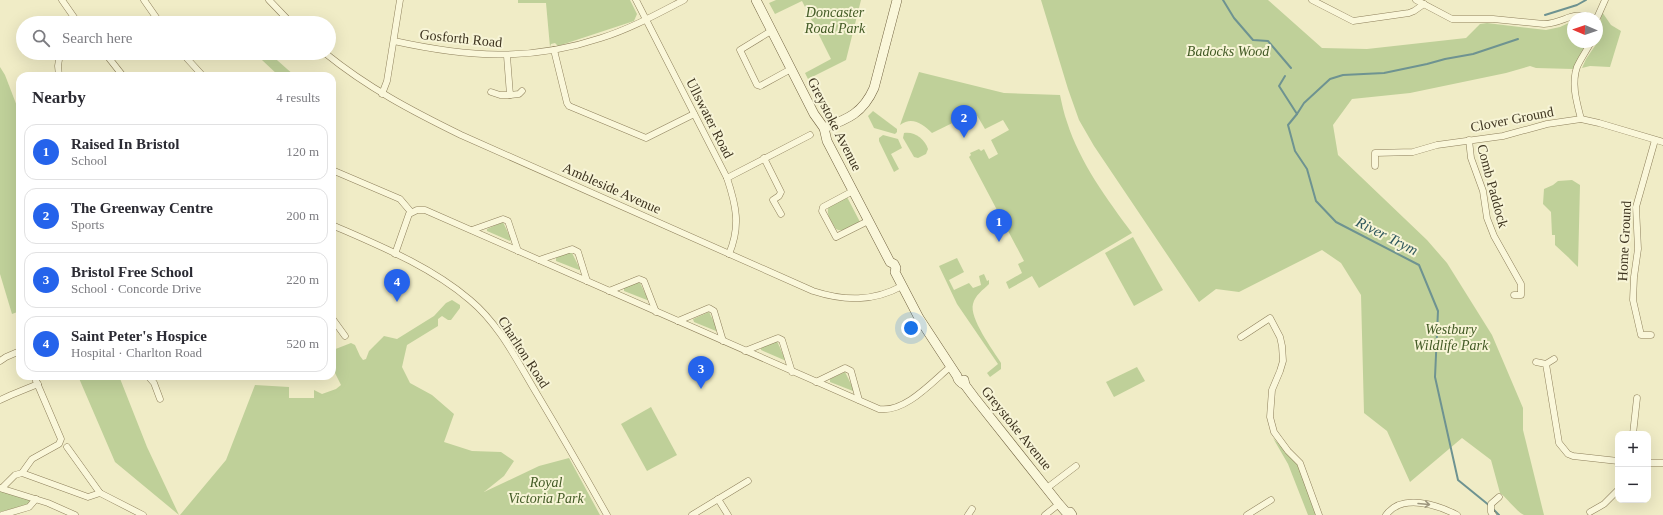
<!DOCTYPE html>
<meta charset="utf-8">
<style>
body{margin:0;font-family:Georgia,serif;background:#f7f7f7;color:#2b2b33}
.controls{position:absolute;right:12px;bottom:12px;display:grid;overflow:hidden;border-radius:8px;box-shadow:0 4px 16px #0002}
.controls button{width:36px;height:36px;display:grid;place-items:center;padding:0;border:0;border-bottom:1px solid #e1e1e2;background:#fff;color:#2b2b33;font:20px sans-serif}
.compass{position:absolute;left:1567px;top:12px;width:36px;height:36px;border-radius:50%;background:#fff;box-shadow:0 4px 16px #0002;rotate:272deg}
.you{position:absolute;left:911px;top:328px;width:14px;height:14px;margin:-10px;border:3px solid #fff;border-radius:50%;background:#1a73e8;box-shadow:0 0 0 6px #1a73e833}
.badge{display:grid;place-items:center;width:26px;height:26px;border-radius:50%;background:#2563eb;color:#fff;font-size:13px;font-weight:700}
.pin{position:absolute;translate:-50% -33px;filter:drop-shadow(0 1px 2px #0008)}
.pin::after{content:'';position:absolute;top:21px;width:14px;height:12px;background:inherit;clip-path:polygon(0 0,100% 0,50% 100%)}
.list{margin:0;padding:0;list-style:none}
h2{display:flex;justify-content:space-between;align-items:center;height:52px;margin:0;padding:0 16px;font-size:17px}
h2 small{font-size:13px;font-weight:400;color:#7c7c81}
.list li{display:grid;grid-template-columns:26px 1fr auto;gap:12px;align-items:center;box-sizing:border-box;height:56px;margin:0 8px 8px;padding:0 8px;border:1px solid #e1e1e2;border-radius:12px}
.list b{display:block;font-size:15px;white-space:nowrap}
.list p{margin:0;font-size:13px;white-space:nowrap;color:#7c7c81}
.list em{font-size:13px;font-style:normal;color:#7c7c81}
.icon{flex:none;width:22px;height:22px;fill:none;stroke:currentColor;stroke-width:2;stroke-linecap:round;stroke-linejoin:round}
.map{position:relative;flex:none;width:1663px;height:515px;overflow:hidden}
.search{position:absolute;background:#fff;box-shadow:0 4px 16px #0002;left:16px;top:16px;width:320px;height:44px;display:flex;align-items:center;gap:10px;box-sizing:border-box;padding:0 14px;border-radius:22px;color:#7c7c81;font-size:15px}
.panel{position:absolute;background:#fff;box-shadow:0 4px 16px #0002;left:16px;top:72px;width:320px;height:308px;border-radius:12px}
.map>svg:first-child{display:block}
.green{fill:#bfd099}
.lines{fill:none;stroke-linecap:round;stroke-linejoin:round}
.stream{stroke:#6e9391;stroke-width:2}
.street-casing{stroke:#8d7f5b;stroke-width:7}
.secondary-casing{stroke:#6f603e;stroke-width:10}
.street{stroke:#faf7da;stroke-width:6}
.secondary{stroke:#faf7da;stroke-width:9}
.oneway{stroke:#9c957c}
.labels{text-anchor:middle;stroke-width:4;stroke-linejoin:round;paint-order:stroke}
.park-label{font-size:14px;font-style:italic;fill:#425a25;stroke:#f7f4d6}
.street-label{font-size:14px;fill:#3d331f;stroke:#f7f4d6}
.water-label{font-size:15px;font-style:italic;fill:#2e575d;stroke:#f7f4d6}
</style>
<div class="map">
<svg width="1663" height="515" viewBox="0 0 1663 515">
<rect width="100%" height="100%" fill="#f0ecc6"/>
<g class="green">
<path d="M 518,0 L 630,0 L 637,14 L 634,21 L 558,46 L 555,43 L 551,44 L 550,47 L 546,3 L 518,3 Z"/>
<path d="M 776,0 L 861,0 L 846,60 L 808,79 L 805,73 L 831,59 L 802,1 L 775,14 L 769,3 Z"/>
<path d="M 1041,0 L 1268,0 L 1322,48 L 1367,49 L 1466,38 L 1480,24 L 1487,23 L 1546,30 L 1560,27 L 1573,21 L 1573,42 L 1588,42 L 1573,69 L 1536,68 L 1530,66 L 1506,73 L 1410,93 L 1352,99 L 1333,125 L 1338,155 L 1427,240 L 1447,263 L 1492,335 L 1523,408 L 1523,430 L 1544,515 C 1538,515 1530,515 1524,515 C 1518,513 1507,498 1500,493 L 1491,460 L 1462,438 L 1410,482 L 1387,431 L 1364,413 L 1361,295 L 1341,263 L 1322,250 L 1239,292 L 1216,289 L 1199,302 L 1094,146 L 1079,120 L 1068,89 Z"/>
<path d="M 1602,12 L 1611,25 L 1621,31 L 1610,67 L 1590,66 L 1582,68 L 1586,59 L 1597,43 Z"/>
<path d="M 269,53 L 295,76 L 279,76 L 262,60 Z"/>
<path d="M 0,67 L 5,75 L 20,114 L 20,311 L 12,314 L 0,274 Z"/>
<path d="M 919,72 L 1004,93 L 1060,95 C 1062,104 1064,114 1067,122 C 1080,163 1107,199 1132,233 L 1039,288 L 1032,276 L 1009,289 L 1006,282 L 1022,273 L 1018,264 L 1024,261 L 969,157 L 971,155 L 970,153 L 979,149 L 981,151 L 984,149 L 989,159 L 998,154 L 991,140 L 1009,130 L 1003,120 L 985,129 L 975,112 L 932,133 C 923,124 912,116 900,125 Z"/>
<path d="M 873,111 L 897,129 L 897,132 L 895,134 L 874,128 L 868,116 Z"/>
<path d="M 904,133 C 914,131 925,139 928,149 L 926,154 L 918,158 L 914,157 L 903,138 Z"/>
<path d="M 883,135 L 898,139 L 902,148 L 891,154 L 899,169 L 894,172 L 879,141 L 879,138 Z"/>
<path d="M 1572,180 L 1580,185 L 1578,267 L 1568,257 L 1555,245 L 1555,235 L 1552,235 L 1551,212 L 1543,204 L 1544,189 L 1553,185 L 1558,181 Z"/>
<path d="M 847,197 L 860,222 C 853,226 843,233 836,229 C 832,222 825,214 829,206 Z"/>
<path d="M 503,222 L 511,239 L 510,241 L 487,231 L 487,229 Z"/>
<path d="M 1133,237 L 1163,290 L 1134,306 L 1105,253 Z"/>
<path d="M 571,251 L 580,269 L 579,270 L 556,261 L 556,258 Z"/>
<path d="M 957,258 L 964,272 L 949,280 L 954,290 L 969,283 L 973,288 L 981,285 L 979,276 L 984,274 L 987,281 L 989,280 L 989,284 C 983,290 975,295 973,304 C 969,318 993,350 1001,363 L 1001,369 L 990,377 L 987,373 L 998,364 L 957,304 L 939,266 Z"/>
<path d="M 639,281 L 648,299 L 647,300 L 624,291 L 624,288 Z"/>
<path d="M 452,300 L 460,305 L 460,308 L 451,320 L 448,320 L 442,316 L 438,319 L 438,326 L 407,345 L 402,367 L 410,383 L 432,395 L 454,414 L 444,442 L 472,451 L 501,452 L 514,461 L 504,476 L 484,492 L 539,466 L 569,458 L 600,515 L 180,515 L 226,460 L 255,385 L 289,387 L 289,398 L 314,398 L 314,390 L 322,394 L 336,389 L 341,385 L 332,367 L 333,350 L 351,343 L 355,345 L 360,356 L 363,360 L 366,359 L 369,351 L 384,336 L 397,339 L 434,316 L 446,303 Z"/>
<path d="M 709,312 L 718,330 L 716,331 L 694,322 L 693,319 Z"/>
<path d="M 777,341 L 785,359 L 784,360 L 761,350 L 761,348 Z"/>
<path d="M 1137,367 L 1145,381 L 1114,397 L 1106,382 Z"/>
<path d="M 845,372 L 854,390 L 853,391 L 830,382 L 830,379 Z"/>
<path d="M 78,376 L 119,376 L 147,447 L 179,515 L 115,462 Z"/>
<path d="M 651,407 L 677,455 L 647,471 L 621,424 Z"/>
<path d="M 1273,438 L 1298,464 L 1316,515 L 1308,515 L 1288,464 Z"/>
<path d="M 0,489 L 30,499 L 29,504 L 0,512 Z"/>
</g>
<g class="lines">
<g class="stream">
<path d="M 1223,0 L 1234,18 L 1253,40 L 1268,41 L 1291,68"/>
<path d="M 1545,15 L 1577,5 L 1586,0"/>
<path d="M 1285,76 L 1279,86 L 1297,114 L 1288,125 L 1295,151 L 1307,169 L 1316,201 L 1336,222 L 1419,265 L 1438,311 L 1435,377 L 1458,480 L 1490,506"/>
<path d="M 1297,114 L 1304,103 L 1330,79 L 1343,75 L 1384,73 L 1427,64 L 1445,59 L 1473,54 L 1518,39"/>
<path d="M 1493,509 L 1499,515"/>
</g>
<defs>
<g id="street">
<path d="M 62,0 L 78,23"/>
<path d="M 144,0 L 160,23"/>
<path d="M 269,0 L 291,23"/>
<path d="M 636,0 L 727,178 C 736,205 741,226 729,254"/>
<path d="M 1312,0 L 1353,21 L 1409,13 L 1414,11 L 1424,4"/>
<path d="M 1416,0 L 1452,19 L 1493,19 L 1544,24 C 1566,23 1570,10 1595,18"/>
<path d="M 1597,18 L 1605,0"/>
<path d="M 771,31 L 740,50 L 757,85 L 760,86 L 791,69"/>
<path d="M 394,41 C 467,57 529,62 601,38 C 630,29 657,14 684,0"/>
<path d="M 554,50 L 567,103 L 569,106 L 646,138 L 694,114"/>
<path d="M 105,53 L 123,76"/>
<path d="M 182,53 L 203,76"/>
<path d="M 325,53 C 368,88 412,111 461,135 L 813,291 C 844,301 873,302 902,286"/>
<path d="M 507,56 L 510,95 L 519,94 L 522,91"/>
<path d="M 59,76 L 58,66 L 60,53"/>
<path d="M 491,92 L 500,95 L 510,95"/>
<path d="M 382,94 L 387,81 L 400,0"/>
<path d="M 1581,119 C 1577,103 1571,84 1577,67 C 1581,58 1587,50 1591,42"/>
<path d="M 1469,140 L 1471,158 L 1483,191 L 1487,218 L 1494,236 L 1521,284 L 1521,295 L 1514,295"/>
<path d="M 764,158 L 781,192 L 779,196 L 773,200 L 781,214"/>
<path d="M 1375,166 L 1375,153 L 1413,152 L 1437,145 L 1503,136 L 1547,124 L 1581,119 L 1599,123 L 1663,142"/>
<path d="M 332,170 L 400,199 L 411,212"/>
<path d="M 727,178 L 810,135"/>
<path d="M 853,191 L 823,207 L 822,211 L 836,237 L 868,221"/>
<path d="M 332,225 C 380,246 430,266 470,300 C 500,325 517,361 537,394 C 561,434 584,474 607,515"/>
<path d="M 472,230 L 503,219 L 508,221 L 518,251"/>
<path d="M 395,254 L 409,214 L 417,210 L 425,210 L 879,409 C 905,413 932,382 950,367"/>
<path d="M 539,260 L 572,249 L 578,252 L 587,281"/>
<path d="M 609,291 L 639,279 L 644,281 L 656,312"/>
<path d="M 332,318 L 345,336"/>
<path d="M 678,321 L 709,308 L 714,311 L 723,341"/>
<path d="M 1651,335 L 1641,335 L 1633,300 L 1634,277 L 1638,249 L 1636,207 L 1655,140"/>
<path d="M 1241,337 L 1270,318 L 1280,337 L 1282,346 L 1283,361 L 1280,371 L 1272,390 L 1270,417 L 1274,432 L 1288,451 L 1300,463 L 1319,515"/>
<path d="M 745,351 L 778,338 L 782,340 L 792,372"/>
<path d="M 0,361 L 6,357 L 20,351"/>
<path d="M 1536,362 L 1546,364 L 1559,443 L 1568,454 L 1573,456 L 1618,461"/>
<path d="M 1546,364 L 1554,359"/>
<path d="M 148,376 L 154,383 L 160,399"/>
<path d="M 816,382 L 845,368 L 851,371 L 859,400"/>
<path d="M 0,400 L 11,395 L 38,384"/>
<path d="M 1633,434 L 1637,398"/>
<path d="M 67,447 L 100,493 L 143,515"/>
<path d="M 1648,463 L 1663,463"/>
<path d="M 22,473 L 88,497 L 100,493"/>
<path d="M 0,488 L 48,503 L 75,515"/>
<path d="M 2,488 L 15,475 L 22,473 L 32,459 L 59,444 L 61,439 L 34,376"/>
<path d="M 1047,488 L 1076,466"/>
<path d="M 718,499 L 728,515"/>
<path d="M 1590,512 L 1604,504 L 1618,490"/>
<path d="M 2,515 L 29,507 L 36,499"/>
<path d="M 692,515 L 748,481"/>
<path d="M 968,515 L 972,509"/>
<path d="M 1045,515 L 1059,504"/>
<path d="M 1247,515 L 1271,500"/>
<path d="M 1386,515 C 1402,493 1438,505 1457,515"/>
<path d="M 1493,515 L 1491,512 L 1491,504 L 1499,497"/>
</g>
<g id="secondary">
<path d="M 756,0 L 814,114 L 824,128 L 827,141 L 890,262 L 894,264 L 896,268 L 895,272 L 919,318 L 957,376 C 958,381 961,383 965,385"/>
<path d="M 824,128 C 848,119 863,113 874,88 L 897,0"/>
<path d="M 964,380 L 965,385 L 974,397 L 1059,504 L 1066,512 L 1070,512 L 1072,515"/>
</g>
</defs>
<use href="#street" class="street-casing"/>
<use href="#secondary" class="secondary-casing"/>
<use href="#street" class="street"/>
<use href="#secondary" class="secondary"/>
</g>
<defs><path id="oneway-shaft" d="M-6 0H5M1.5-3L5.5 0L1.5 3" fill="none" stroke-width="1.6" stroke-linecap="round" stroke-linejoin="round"/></defs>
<use class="oneway" href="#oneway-shaft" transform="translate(1424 504) rotate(5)"/>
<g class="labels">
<g class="park-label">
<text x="835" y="17">Doncaster<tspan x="835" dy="16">Road Park</tspan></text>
<text x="1228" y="56">Badocks Wood</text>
<text x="1451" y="334">Westbury<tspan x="1451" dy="16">Wildlife Park</tspan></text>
<text x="546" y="487">Royal<tspan x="546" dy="16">Victoria Park</tspan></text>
</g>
<g class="street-label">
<text transform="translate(461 38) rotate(6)" y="5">Gosforth Road</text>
<text transform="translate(710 118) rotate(63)" y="5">Ullswater Road</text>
<text transform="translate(1512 119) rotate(-11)" y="5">Clover Ground</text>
<text transform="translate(835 124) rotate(63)" y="5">Greystoke Avenue</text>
<text transform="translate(1493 186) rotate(75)" y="5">Comb Paddock</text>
<text transform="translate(612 188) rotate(24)" y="5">Ambleside Avenue</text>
<text transform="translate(1624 241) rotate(-87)" y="5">Home Ground</text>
<text transform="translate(524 352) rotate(57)" y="5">Charlton Road</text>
<text transform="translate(1017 428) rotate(51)" y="5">Greystoke Avenue</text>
</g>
<g class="water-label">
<text transform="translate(1387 236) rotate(27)" y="5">River Trym</text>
</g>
</g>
</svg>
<div class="controls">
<button>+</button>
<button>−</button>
</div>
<svg class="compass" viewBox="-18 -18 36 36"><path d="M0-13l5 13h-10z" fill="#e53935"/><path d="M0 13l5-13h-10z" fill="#7c7c81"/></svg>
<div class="you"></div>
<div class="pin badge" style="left:999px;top:242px">1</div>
<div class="pin badge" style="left:964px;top:138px">2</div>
<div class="pin badge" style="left:701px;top:389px">3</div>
<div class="pin badge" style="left:397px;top:302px">4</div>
<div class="search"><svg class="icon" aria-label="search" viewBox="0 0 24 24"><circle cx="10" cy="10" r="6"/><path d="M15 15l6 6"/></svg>Search here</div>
<section class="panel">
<h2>Nearby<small>4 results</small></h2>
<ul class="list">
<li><span class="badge">1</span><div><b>Raised In Bristol</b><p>School</p></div><em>120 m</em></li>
<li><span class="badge">2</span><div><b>The Greenway Centre</b><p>Sports</p></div><em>200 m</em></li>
<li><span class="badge">3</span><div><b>Bristol Free School</b><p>School · Concorde Drive</p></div><em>220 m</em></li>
<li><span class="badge">4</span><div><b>Saint Peter's Hospice</b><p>Hospital · Charlton Road</p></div><em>520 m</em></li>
</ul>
</section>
</div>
